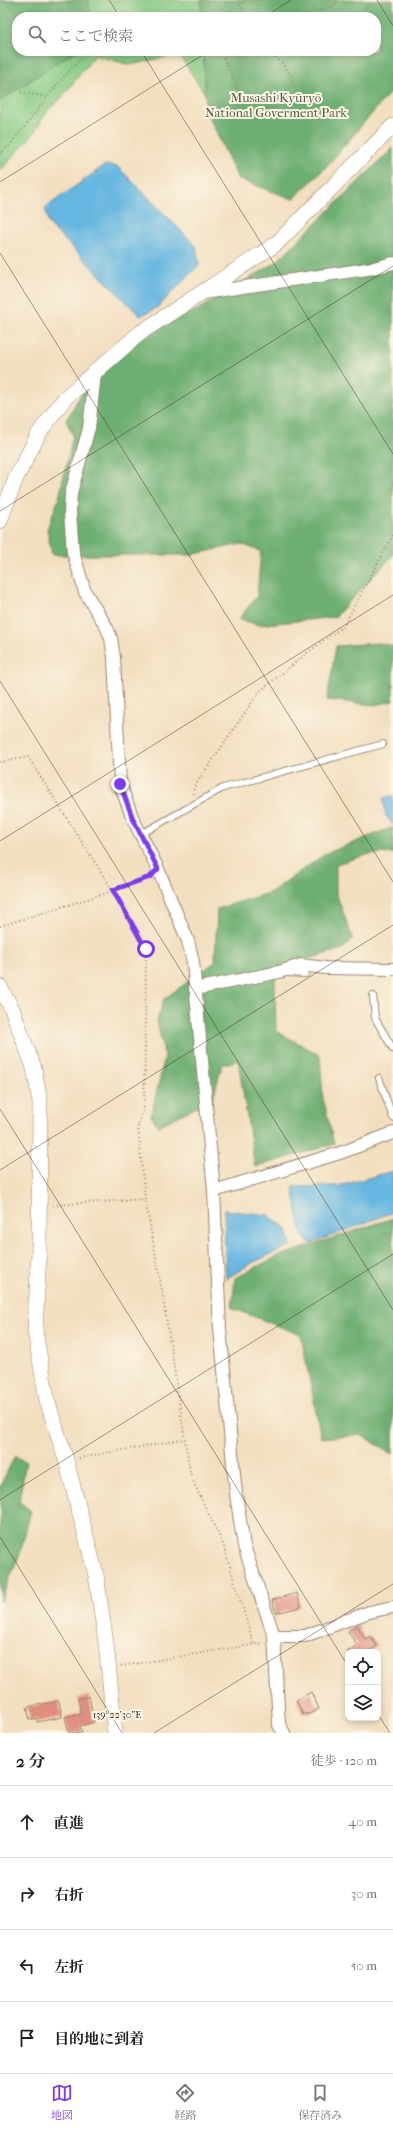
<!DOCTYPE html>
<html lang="ja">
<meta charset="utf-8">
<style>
body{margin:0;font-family:"IM FELL French Canon","Noto Serif JP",serif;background:#f6f6f6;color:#222}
.controls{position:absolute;right:12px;bottom:12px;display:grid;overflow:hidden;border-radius:8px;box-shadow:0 2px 6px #0003}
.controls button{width:36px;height:36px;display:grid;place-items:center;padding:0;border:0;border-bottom:1px solid #e0e0e0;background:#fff;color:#222;font:20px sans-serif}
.stop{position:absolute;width:12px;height:12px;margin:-9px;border:3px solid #7c3aed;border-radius:50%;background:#fff}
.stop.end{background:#7c3aed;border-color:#fff;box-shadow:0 1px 4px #0008}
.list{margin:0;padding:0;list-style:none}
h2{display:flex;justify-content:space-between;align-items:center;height:52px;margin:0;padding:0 16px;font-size:17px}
h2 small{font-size:13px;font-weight:400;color:#767676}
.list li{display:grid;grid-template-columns:26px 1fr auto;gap:12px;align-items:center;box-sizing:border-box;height:72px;padding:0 16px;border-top:1px solid #e0e0e0}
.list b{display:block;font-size:15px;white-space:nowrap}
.list em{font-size:13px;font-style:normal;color:#767676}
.icon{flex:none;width:22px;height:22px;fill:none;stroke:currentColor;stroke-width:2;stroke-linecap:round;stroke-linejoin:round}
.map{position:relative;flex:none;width:393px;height:1733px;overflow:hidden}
.search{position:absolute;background:#fff;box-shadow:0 2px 6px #0003;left:12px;right:12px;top:12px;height:44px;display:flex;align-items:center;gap:10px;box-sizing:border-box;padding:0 14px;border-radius:16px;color:#767676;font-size:15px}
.sheet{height:340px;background:#fff}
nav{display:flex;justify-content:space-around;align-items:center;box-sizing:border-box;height:56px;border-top:1px solid #e0e0e0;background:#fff;font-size:11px;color:#767676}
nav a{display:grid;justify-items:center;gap:2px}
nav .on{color:#7c3aed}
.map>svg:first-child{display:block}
.green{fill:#87ca84;stroke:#617a51}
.forest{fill:#6dae72;stroke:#546c48}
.water{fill:#65b6e0;stroke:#50707f}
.building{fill:#e18e80}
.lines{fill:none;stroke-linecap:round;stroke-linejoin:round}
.service-casing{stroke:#96846f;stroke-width:8}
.minor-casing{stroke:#96846f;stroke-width:14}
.tertiary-casing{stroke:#96846f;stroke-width:16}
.path{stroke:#96846f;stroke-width:2;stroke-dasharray:1 3;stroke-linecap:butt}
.service{stroke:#fff;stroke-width:6}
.minor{stroke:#fff;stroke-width:12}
.tertiary{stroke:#fff;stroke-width:15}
.route{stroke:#7c3aed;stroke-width:5}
.ticks{fill:none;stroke:#3b2a1e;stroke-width:1;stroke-opacity:0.45}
.labels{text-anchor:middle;stroke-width:4;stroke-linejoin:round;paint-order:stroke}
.park-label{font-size:13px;fill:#525a3d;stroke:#fcf5e5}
.ticks-label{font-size:10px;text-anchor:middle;fill:#3b2a1e;stroke:#fcf5e5;stroke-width:4;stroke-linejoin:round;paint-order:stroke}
</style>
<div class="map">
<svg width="393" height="1733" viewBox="0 0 393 1733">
<rect width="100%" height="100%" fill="#fcf5e5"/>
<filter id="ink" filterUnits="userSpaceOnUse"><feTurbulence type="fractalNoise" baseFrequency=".025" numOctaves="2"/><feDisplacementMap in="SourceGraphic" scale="8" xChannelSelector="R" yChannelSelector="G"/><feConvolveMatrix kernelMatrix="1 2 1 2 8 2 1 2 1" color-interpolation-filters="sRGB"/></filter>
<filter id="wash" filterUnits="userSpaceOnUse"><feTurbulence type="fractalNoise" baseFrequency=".012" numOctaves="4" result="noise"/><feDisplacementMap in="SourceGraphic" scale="16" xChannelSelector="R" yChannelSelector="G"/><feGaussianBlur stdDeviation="0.9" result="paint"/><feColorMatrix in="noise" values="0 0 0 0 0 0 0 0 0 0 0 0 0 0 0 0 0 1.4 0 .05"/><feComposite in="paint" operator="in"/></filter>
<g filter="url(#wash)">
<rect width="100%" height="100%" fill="#f2dfc0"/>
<path class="green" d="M 0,0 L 378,0 L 375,17 L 17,17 L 17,51 L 366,51 L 247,159 L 179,54 L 130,65 L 95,55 L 62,97 L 49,109 L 31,137 L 0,171 Z"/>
<g class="forest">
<path d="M 0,0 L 88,0 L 91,17 L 17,17 L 17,51 L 75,51 L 0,101 Z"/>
<path d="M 201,0 L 393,0 L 393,89 L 325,168 L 293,199 L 238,179 L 206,110 L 203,51 L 376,51 L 376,17 L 202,17 Z"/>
<path d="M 393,148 L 393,257 L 387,259 L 393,267 L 393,555 L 335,617 L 258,625 L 239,619 L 257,596 L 261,551 L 241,544 L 190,555 L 52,555 L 47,529 L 59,498 L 73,435 L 66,420 L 102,358 L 140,333 L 197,310 L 275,263 Z"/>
<path d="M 379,643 L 393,646 L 393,701 L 374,705 L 327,700 L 336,646 Z"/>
<path d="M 393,827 L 393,853 L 370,854 L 336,864 L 336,893 L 353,939 L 343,949 L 296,962 L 275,979 L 276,1031 L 320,1055 L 323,1099 L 334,1144 L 255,1167 L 238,1060 L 222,1065 L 213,1099 L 158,1126 L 151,1116 L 165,1057 L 157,1021 L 164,999 L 215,962 L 217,909 L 271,892 L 325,854 Z"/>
<path d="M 393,1218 L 393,1454 L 361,1435 L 321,1438 L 301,1335 L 232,1308 L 235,1278 L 276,1257 Z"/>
<path d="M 15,1456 L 26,1462 L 19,1501 L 31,1511 L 20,1554 L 0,1602 L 0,1486 Z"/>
</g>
<g class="water">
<path d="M 105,165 L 118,167 L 196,246 L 199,265 L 157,308 L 140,316 L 49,224 L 45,208 Z"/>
<path d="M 393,795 L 393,825 L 386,816 L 383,798 Z"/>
<path d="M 393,1171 L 393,1212 L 310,1244 L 301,1233 L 293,1187 L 339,1186 Z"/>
<path d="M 224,1210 L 268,1215 L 287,1229 L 291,1245 L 250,1264 L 226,1279 Z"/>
</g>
<g id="blocks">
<g class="building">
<path d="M 297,1593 L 301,1607 L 276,1613 L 272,1600 Z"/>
<path d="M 357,1625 L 365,1639 L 370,1636 L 377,1646 L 368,1652 L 347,1652 L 357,1645 L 348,1631 Z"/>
<path d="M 311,1692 L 319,1709 L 307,1715 L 306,1713 L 303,1715 L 296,1700 Z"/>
<path d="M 89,1696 L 94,1722 L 80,1726 L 82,1733 L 69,1733 L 65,1717 L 81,1713 L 78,1699 Z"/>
<path d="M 59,1701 L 62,1717 L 37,1722 L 37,1718 L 30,1720 L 27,1707 Z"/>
</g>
</g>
</g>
<g filter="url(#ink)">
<use href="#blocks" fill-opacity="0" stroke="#96846f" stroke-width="1"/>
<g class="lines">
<defs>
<g id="service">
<path d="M 141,834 L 223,788 L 383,744"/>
<path d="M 288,973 L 305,974"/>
<path d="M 373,996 L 375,1018 L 393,1049"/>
<path d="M 379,1078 L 393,1118"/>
</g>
<g id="minor">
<path d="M 203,293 L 374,268 L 393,263"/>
<path d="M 95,374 L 89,428 L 71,493 L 70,512 L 73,552 L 85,592 L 107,628 L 111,638 L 114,658 L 120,784 L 133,819 L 158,869 L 188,941 L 193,962 L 214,1191 L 220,1329 L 236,1494 L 244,1546 L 274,1636 L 279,1725 L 284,1733"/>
<path d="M 195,989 L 279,972 L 301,965 L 325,968 L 393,969"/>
<path d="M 214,1191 L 343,1152 L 393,1133"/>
<path d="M 274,1636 L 305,1636 L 369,1612 L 393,1607"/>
</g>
<g id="tertiary">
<path d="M 0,521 L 16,478 L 39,433 L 65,398 L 140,333 L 276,244 L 393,126"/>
<path d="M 0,987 L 12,1009 L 34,1068 L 40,1102 L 39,1252 L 35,1331 L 47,1400 L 66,1460 L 96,1575 L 106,1643 L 115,1733"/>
</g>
</defs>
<use href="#service" class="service-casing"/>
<use href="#minor" class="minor-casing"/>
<use href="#tertiary" class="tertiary-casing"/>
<g class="path">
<path d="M 239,0 L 245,17"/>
<path d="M 299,0 L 318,11 L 334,6 L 337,0"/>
<path d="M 220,51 C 230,66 235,88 246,101 C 257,116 283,105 295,98 C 297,76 284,67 271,51"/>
<path d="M 21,92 L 47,97"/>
<path d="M 0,154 L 11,144 L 61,80 L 88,51"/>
<path d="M 0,762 L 28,757 L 113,891 L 146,949 L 144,1107 L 138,1126 L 145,1199 L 161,1284 L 190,1472 L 195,1486 L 223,1544 L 254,1645"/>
<path d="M 193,794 L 194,787 L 259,692 L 321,642 L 343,627 L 393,535"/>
<path d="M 0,926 L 113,891 L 149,877"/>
<path d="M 53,1205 L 145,1199"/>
<path d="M 79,1458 L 185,1439"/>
<path d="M 121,1666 L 263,1643"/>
</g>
<use href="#service" class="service"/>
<use href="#minor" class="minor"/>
<use href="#tertiary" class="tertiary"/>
</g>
</g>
<g class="lines" filter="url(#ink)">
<path class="route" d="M 120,784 L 133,819 L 158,869 L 150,877 L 113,890 L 146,949"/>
</g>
<path class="ticks" d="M 109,0 L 120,17M 377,0 L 393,26M 264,17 L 291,0M 141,51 L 393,454M 0,182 L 209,51M 0,253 L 393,882M 0,511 L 393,266M 0,681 L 393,1310M 0,841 L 393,595M 0,1109 L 348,1666M 0,1170 L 393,925M 0,1500 L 393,1254M 0,1537 L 122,1733M 378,1714 L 390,1733M 154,1733 L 393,1584"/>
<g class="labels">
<g class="park-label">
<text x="276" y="102">Musashi Kyūryō<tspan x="276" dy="15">National Goverment Park</tspan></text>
</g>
</g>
<g class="ticks-label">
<text x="117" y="1718">139°22'30"E</text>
</g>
</svg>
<div class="controls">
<button><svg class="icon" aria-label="locate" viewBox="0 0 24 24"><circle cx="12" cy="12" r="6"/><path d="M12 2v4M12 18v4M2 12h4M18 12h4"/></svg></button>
<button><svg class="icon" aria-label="layers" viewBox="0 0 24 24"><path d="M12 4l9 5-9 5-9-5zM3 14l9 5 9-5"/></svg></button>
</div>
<div class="stop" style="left:146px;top:949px"></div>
<div class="stop end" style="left:120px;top:784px"></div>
<div class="search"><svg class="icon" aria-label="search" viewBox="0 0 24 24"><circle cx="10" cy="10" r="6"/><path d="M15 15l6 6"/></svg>ここで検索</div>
</div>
<section class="sheet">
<h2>2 分<small>徒歩 · 120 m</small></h2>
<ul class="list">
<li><svg class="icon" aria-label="ahead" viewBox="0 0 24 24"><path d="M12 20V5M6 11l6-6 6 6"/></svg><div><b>直進</b></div><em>40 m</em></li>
<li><svg class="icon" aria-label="right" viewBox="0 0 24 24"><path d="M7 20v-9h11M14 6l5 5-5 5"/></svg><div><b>右折</b></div><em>30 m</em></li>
<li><svg class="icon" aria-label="left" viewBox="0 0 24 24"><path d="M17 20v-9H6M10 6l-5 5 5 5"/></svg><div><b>左折</b></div><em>50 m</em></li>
<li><svg class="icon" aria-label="arrive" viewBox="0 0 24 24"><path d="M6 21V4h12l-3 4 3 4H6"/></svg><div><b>目的地に到着</b></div></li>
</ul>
</section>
<nav>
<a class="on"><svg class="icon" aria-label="map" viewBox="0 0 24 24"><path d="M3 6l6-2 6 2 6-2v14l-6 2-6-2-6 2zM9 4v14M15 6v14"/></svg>地図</a>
<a><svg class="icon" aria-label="directions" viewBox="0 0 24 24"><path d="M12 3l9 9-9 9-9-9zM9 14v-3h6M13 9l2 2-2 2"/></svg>経路</a>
<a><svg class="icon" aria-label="saved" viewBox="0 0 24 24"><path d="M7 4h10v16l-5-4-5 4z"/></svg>保存済み</a>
</nav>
